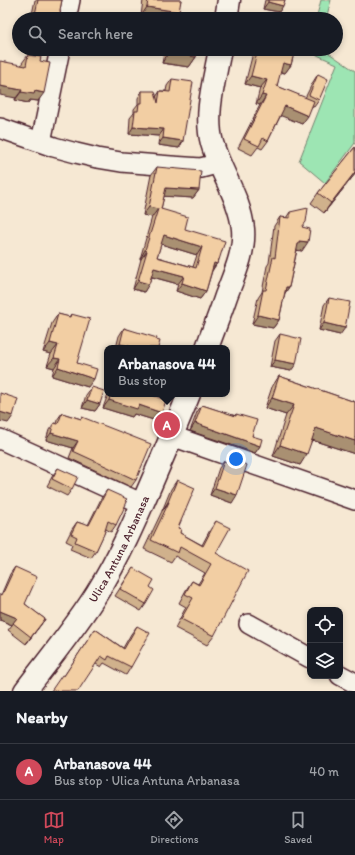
<!DOCTYPE html>
<meta charset="utf-8">
<style>
body{margin:0;font-family:Itim,sans-serif;background:#242831;color:#f1f3f6}
.controls{position:absolute;right:12px;bottom:12px;display:grid;overflow:hidden;border-radius:8px;box-shadow:0 2px 6px #0003}
.controls button{width:36px;height:36px;display:grid;place-items:center;padding:0;border:0;border-bottom:1px solid #363941;background:#171b24;color:#f1f3f6;font:20px sans-serif}
.you{position:absolute;left:236px;top:459px;width:14px;height:14px;margin:-10px;border:3px solid #fff;border-radius:50%;background:#1a73e8;box-shadow:0 0 0 6px #1a73e833}
.badge{display:grid;place-items:center;width:26px;height:26px;border-radius:50%;background:#d1495b;color:#fff;font-size:13px;font-weight:700}
.pin{position:absolute;translate:-50% -50%;border:2px solid #fff;box-shadow:0 1px 4px #0006}
.popup{position:absolute;left:104px;top:345px;width:126px;height:52px;box-sizing:border-box;display:grid;place-content:center;border-radius:8px;background:#171b24;filter:drop-shadow(0 1px 3px #0005);font-size:13px;white-space:nowrap;color:#9ea1a6}
.popup b{font-size:15px;color:#f1f3f6}
.popup::after{content:'';position:absolute;left:50%;top:100%;margin-left:-8px;border:8px solid transparent;border-top-color:#171b24}
.list{margin:0;padding:0;list-style:none}
h2{display:flex;justify-content:space-between;align-items:center;height:52px;margin:0;padding:0 16px;font-size:17px}
h2 small{font-size:13px;font-weight:400;color:#9ea1a6}
.list li{display:grid;grid-template-columns:26px 1fr auto;gap:12px;align-items:center;box-sizing:border-box;height:56px;padding:0 16px;border-top:1px solid #363941}
.list b{display:block;font-size:15px;white-space:nowrap}
.list p{margin:0;font-size:13px;white-space:nowrap;color:#9ea1a6}
.list em{font-size:13px;font-style:normal;color:#9ea1a6}
.icon{flex:none;width:22px;height:22px;fill:none;stroke:currentColor;stroke-width:2;stroke-linecap:round;stroke-linejoin:round}
.map{position:relative;flex:none;width:355px;height:691px;overflow:hidden}
.search{position:absolute;background:#171b24;box-shadow:0 2px 6px #0003;left:12px;right:12px;top:12px;height:44px;display:flex;align-items:center;gap:10px;box-sizing:border-box;padding:0 14px;border-radius:22px;color:#9ea1a6;font-size:15px}
.sheet{height:108px;background:#171b24}
nav{display:flex;justify-content:space-around;align-items:center;box-sizing:border-box;height:56px;border-top:1px solid #363941;background:#171b24;font-size:11px;color:#9ea1a6}
nav a{display:grid;justify-items:center;gap:2px}
nav .on{color:#d1495b}
.map>svg:first-child{display:block}
.green{fill:#9de5b3;stroke:#74826f}
.lines{fill:none;stroke-linecap:round;stroke-linejoin:round}
.minor-casing{stroke:#4a1f2b;stroke-width:22}
.major-casing{stroke:#4a1f2b;stroke-width:25}
.minor{stroke:#f7f3e8;stroke-width:19}
.major{stroke:#f7f3e8;stroke-width:22}
.wall{fill:#d0b18c;stroke:#4a1f2b;fill-rule:evenodd}
.shaded-wall{fill:#a99072;stroke:#4a1f2b}
.building{fill:#f2cea3;stroke:#4a1f2b;fill-rule:evenodd}
.labels{text-anchor:middle;stroke-width:3;stroke-linejoin:round;paint-order:stroke}
.street-label{font-size:12px;fill:#4a1f2b;stroke:#f7f3e8}
</style>
<div class="map">
<svg width="355" height="691" viewBox="0 0 355 691">
<rect width="100%" height="100%" fill="#f6e8d3"/>
<filter id="ink" filterUnits="userSpaceOnUse"><feTurbulence type="fractalNoise" baseFrequency=".025" numOctaves="2"/><feDisplacementMap in="SourceGraphic" scale="8" xChannelSelector="R" yChannelSelector="G"/><feConvolveMatrix kernelMatrix="1 2 1 2 8 2 1 2 1" color-interpolation-filters="sRGB"/></filter>
<g filter="url(#ink)">
<g class="green">
<path d="M 321,0 L 331,0 L 326,19 L 316,19 Z"/>
<path d="M 304,49 L 323,49 L 355,71 L 355,143 L 325,183 L 299,161 L 337,64 Z"/>
</g>
<g class="lines">
<defs>
<g id="minor">
<path d="M 66,19 L 70,0"/>
<path d="M 0,128 L 54,147 L 76,153 L 97,158 L 121,162 L 171,166 L 201,168 L 220,163"/>
<path d="M 41,142 L 60,49"/>
<path d="M 172,436 L 355,500"/>
<path d="M 0,439 L 143,504"/>
<path d="M 249,624 L 310,658"/>
<path d="M 340,675 L 355,683"/>
</g>
<g id="major">
<path d="M 226,19 L 229,0"/>
<path d="M 207,348 C 213,331 220,314 226,296 C 234,275 245,252 243,229 C 240,198 220,172 212,143 C 204,114 215,78 220,49"/>
<path id="s1" d="M 25,691 C 49,659 76,627 97,593 C 119,558 135,521 151,484 C 164,454 177,424 189,394"/>
</g>
</defs>
<use href="#minor" class="minor-casing"/>
<use href="#major" class="major-casing"/>
<use href="#minor" class="minor"/>
<use href="#major" class="major"/>
</g>
<g class="wall">
<path d="M 35,0 L 62,0 L 60,10 L 61,19 L 31,19 Z"/>
<path d="M 143,0 L 181,0 L 177,15 L 198,19 L 161,19 L 141,16 Z"/>
<path d="M 265,0 L 285,0 L 279,12 L 263,9 Z"/>
<path d="M 165,49 L 197,49 L 196,57 L 189,67 L 162,63 Z"/>
<path d="M 254,49 L 295,49 L 291,65 L 285,73 L 280,72 L 277,86 L 305,98 L 313,82 L 318,74 L 319,100 L 314,107 L 312,106 L 302,124 L 281,115 L 268,141 L 262,149 L 258,147 L 252,155 L 238,148 L 260,105 L 256,104 L 260,88 L 245,84 Z"/>
<path d="M 28,55 L 40,61 L 38,101 L 30,100 L 28,103 L 15,100 L 22,63 Z"/>
<path d="M 172,79 L 183,141 L 179,148 L 158,145 L 159,136 L 129,134 L 130,118 L 134,113 L 134,109 L 138,104 L 138,98 L 142,91 L 156,97 L 160,91 L 166,91 L 167,86 Z"/>
<path d="M 355,147 L 355,174 L 324,213 L 311,203 L 318,193 Z"/>
<path d="M 157,167 L 199,190 L 193,198 L 164,196 L 161,209 L 219,260 L 212,271 L 206,291 L 200,299 L 176,291 L 178,284 L 152,277 L 144,292 L 133,289 L 141,259 L 140,259 L 152,217 L 143,215 L 151,175 ZM 161,244 L 197,255 L 193,267 L 157,257 Z"/>
<path d="M 290,212 L 302,228 L 302,251 L 297,250 L 289,287 L 285,293 L 279,320 L 273,328 L 252,324 L 258,298 L 262,292 L 267,266 L 269,263 L 274,226 L 280,217 L 286,218 Z"/>
<path d="M 329,298 L 340,335 L 319,330 L 324,305 Z"/>
<path d="M 58,314 L 69,317 L 71,314 L 77,363 L 88,387 L 52,376 L 54,368 L 47,366 L 51,354 L 43,352 L 52,323 Z"/>
<path d="M 124,328 L 156,340 L 158,348 L 116,348 L 119,336 Z"/>
<path d="M 280,334 L 291,371 L 270,367 L 275,341 Z"/>
<path d="M 279,376 L 355,402 L 355,454 L 312,440 L 300,465 L 273,456 L 286,415 L 265,408 L 272,387 Z"/>
<path d="M 92,387 L 100,404 L 95,411 L 82,408 L 86,395 Z"/>
<path d="M 108,394 L 149,394 L 157,421 L 134,414 L 132,417 L 103,408 Z"/>
<path d="M 202,405 L 235,416 L 236,414 L 260,446 L 255,453 L 190,431 L 197,412 Z"/>
<path d="M 62,413 L 81,419 L 82,417 L 136,480 L 131,487 L 69,458 L 73,448 L 46,440 L 49,430 L 54,423 L 56,424 L 57,420 Z"/>
<path d="M 231,459 L 232,503 L 210,495 L 219,468 L 224,461 L 229,463 Z"/>
<path d="M 58,468 L 72,489 L 67,496 L 47,486 L 53,475 Z"/>
<path d="M 177,480 L 178,528 L 180,533 L 202,545 L 210,530 L 216,521 L 216,553 L 214,636 L 207,645 L 175,628 L 186,607 L 179,603 L 186,590 L 192,581 L 198,584 L 205,573 L 175,556 L 171,562 L 144,549 L 162,511 L 171,489 Z"/>
<path d="M 107,490 L 116,525 L 111,532 L 106,529 L 96,551 L 91,558 L 70,549 L 72,544 L 66,541 L 72,529 L 77,522 L 83,524 L 88,525 L 102,497 Z"/>
<path d="M 15,567 L 25,604 L 45,619 L 26,644 L 8,630 L 12,625 L 0,620 L 0,594 L 1,595 L 10,574 Z"/>
<path d="M 133,568 L 146,604 L 141,611 L 115,596 Z"/>
<path d="M 137,626 L 131,667 L 126,675 L 104,663 L 101,667 L 96,664 L 64,676 L 95,629 L 123,648 L 131,634 Z"/>
</g>
<g class="shaded-wall">
<path d="M 268,2 L 283,6 L 279,12 L 263,9 Z"/>
<path d="M 147,7 L 179,12 L 174,19 L 161,19 L 141,16 Z"/>
<path d="M 169,52 L 196,57 L 189,67 L 162,63 Z"/>
<path d="M 283,63 L 291,65 L 285,73 L 277,71 Z"/>
<path d="M 251,76 L 267,80 L 260,88 L 245,84 Z"/>
<path d="M 0,86 L 22,90 L 16,98 L 0,95 Z"/>
<path d="M 35,91 L 44,93 L 38,101 L 30,100 L 28,103 L 15,100 L 21,92 Z"/>
<path d="M 262,95 L 266,96 L 260,105 L 256,104 Z"/>
<path d="M 285,106 L 308,116 L 302,124 L 279,115 Z"/>
<path d="M 133,127 L 164,129 L 159,136 L 129,134 Z"/>
<path d="M 163,138 L 183,141 L 179,148 L 158,145 Z"/>
<path d="M 355,172 L 355,174 L 324,213 L 331,203 Z"/>
<path d="M 166,188 L 199,190 L 193,198 L 160,196 Z"/>
<path d="M 149,207 L 158,209 L 152,217 L 143,215 Z"/>
<path d="M 164,235 L 202,247 L 197,255 L 158,243 Z"/>
<path d="M 299,241 L 308,242 L 302,251 L 295,250 Z"/>
<path d="M 145,250 L 147,251 L 141,259 L 140,259 Z"/>
<path d="M 218,260 L 219,260 L 211,272 L 214,263 Z"/>
<path d="M 154,268 L 184,276 L 178,284 L 149,276 Z"/>
<path d="M 138,281 L 149,284 L 144,292 L 133,289 Z"/>
<path d="M 182,283 L 206,291 L 200,299 L 176,291 Z"/>
<path d="M 286,287 L 289,287 L 283,296 Z"/>
<path d="M 258,315 L 279,320 L 273,328 L 252,324 Z"/>
<path d="M 324,323 L 345,328 L 340,335 L 319,330 Z"/>
<path d="M 50,343 L 58,345 L 51,354 L 43,352 Z"/>
<path d="M 120,344 L 129,346 L 128,348 L 117,348 Z"/>
<path d="M 54,358 L 60,359 L 54,368 L 47,366 Z"/>
<path d="M 275,360 L 296,364 L 291,371 L 270,367 Z"/>
<path d="M 58,367 L 94,379 L 88,387 L 52,376 Z"/>
<path d="M 272,398 L 294,405 L 286,415 L 265,408 Z"/>
<path d="M 87,400 L 100,404 L 95,411 L 82,408 Z"/>
<path d="M 109,400 L 139,405 L 162,413 L 157,421 L 134,414 L 132,417 L 103,408 Z"/>
<path d="M 0,412 L 13,416 L 8,423 L 0,421 Z"/>
<path d="M 195,423 L 260,446 L 255,453 L 190,431 Z"/>
<path d="M 316,428 L 355,441 L 355,454 L 309,439 Z"/>
<path d="M 51,433 L 78,441 L 73,448 L 46,440 Z"/>
<path d="M 280,445 L 307,454 L 300,465 L 273,456 Z"/>
<path d="M 215,488 L 237,495 L 232,503 L 210,495 Z"/>
<path d="M 168,502 L 169,502 L 162,511 Z"/>
<path d="M 0,611 L 17,618 L 12,625 L 0,620 Z"/>
<path d="M 45,619 L 40,626 L 26,644 L 31,637 Z"/>
</g>
<g class="building">
<path d="M 38,0 L 62,0 L 60,10 L 61,16 L 61,19 L 34,19 Z"/>
<path d="M 148,0 L 181,0 L 179,12 L 147,7 Z"/>
<path d="M 268,0 L 285,0 L 283,6 L 268,2 Z"/>
<path d="M 176,15 L 198,19 L 176,19 Z"/>
<path d="M 170,49 L 197,49 L 196,57 L 169,52 Z"/>
<path d="M 258,49 L 295,49 L 291,65 L 283,63 L 277,86 L 314,101 L 308,116 L 285,106 L 268,141 L 263,138 L 259,146 L 244,139 L 266,96 L 262,95 L 267,80 L 251,76 Z"/>
<path d="M 28,55 L 41,57 L 40,61 L 50,63 L 44,93 L 35,91 L 34,94 L 21,92 L 22,90 L 0,86 L 0,61 L 26,66 Z"/>
<path d="M 318,74 L 328,79 L 319,100 L 309,95 Z"/>
<path d="M 172,79 L 193,82 L 183,141 L 163,138 L 164,129 L 133,127 L 135,111 L 138,111 L 139,103 L 142,103 L 142,91 L 155,91 L 158,103 L 160,91 L 170,92 Z"/>
<path d="M 355,147 L 355,172 L 331,203 L 318,193 Z"/>
<path d="M 157,167 L 201,171 L 199,190 L 166,188 L 161,209 L 188,217 L 185,229 L 225,241 L 219,260 L 218,260 L 217,264 L 214,263 L 206,291 L 182,283 L 184,276 L 154,268 L 149,284 L 138,281 L 147,251 L 145,250 L 158,209 L 149,207 ZM 164,235 L 202,247 L 196,268 L 157,257 Z"/>
<path d="M 308,208 L 306,222 L 302,227 L 310,229 L 308,242 L 299,241 L 299,244 L 298,244 L 289,287 L 286,287 L 279,320 L 258,315 L 263,290 L 266,290 L 273,257 L 275,258 L 280,217 L 290,218 L 290,212 Z"/>
<path d="M 329,298 L 350,302 L 345,328 L 324,323 Z"/>
<path d="M 58,314 L 70,317 L 71,314 L 90,319 L 77,363 L 97,369 L 94,379 L 58,367 L 60,359 L 54,358 L 58,345 L 50,343 Z"/>
<path d="M 124,328 L 157,338 L 156,340 L 160,341 L 158,348 L 128,348 L 129,346 L 120,344 Z"/>
<path d="M 280,334 L 301,339 L 296,364 L 275,360 Z"/>
<path d="M 279,376 L 355,402 L 355,441 L 316,428 L 307,454 L 280,445 L 294,405 L 272,398 Z"/>
<path d="M 92,387 L 104,391 L 100,404 L 87,400 Z"/>
<path d="M 0,393 L 18,399 L 13,416 L 0,412 Z"/>
<path d="M 111,394 L 149,394 L 166,400 L 162,413 L 139,405 L 137,409 L 109,400 Z"/>
<path d="M 202,405 L 236,416 L 236,414 L 257,420 L 252,436 L 262,439 L 260,446 L 195,423 Z"/>
<path d="M 62,413 L 81,419 L 82,417 L 151,444 L 136,480 L 73,451 L 78,441 L 51,433 L 54,423 L 58,424 Z"/>
<path d="M 231,459 L 247,465 L 237,495 L 215,488 L 224,461 L 230,463 Z"/>
<path d="M 58,468 L 78,477 L 72,489 L 52,479 Z"/>
<path d="M 177,480 L 195,488 L 178,528 L 181,529 L 180,533 L 203,546 L 216,521 L 230,528 L 216,553 L 248,571 L 214,636 L 181,619 L 193,598 L 185,594 L 192,581 L 199,585 L 211,564 L 180,547 L 178,553 L 151,540 L 169,502 L 168,502 Z"/>
<path d="M 107,490 L 127,499 L 125,501 L 127,502 L 116,525 L 108,521 L 104,534 L 96,551 L 75,542 L 77,537 L 71,534 L 77,522 L 83,524 L 84,523 L 89,525 Z"/>
<path d="M 15,567 L 37,577 L 25,604 L 45,619 L 31,637 L 13,623 L 17,618 L 0,611 L 0,594 L 2,595 Z"/>
<path d="M 133,568 L 154,580 L 150,587 L 154,590 L 146,604 L 120,589 Z"/>
<path d="M 137,626 L 150,633 L 131,667 L 109,656 L 107,660 L 101,656 L 78,691 L 51,691 L 62,675 L 64,676 L 95,629 L 124,649 Z"/>
</g>
</g>
<g class="labels">
<g class="street-label">
<text dy="4" stroke="none"><textPath href="#s1" startOffset="171">Ulica Antuna Arbanasa</textPath></text>
</g>
</g>
</svg>
<div class="controls">
<button><svg class="icon" aria-label="locate" viewBox="0 0 24 24"><circle cx="12" cy="12" r="6"/><path d="M12 2v4M12 18v4M2 12h4M18 12h4"/></svg></button>
<button><svg class="icon" aria-label="layers" viewBox="0 0 24 24"><path d="M12 4l9 5-9 5-9-5zM3 14l9 5 9-5"/></svg></button>
</div>
<div class="you"></div>
<div class="pin badge" style="left:167px;top:425px">A</div>
<div class="popup"><b>Arbanasova 44</b>Bus stop</div>
<div class="search"><svg class="icon" aria-label="search" viewBox="0 0 24 24"><circle cx="10" cy="10" r="6"/><path d="M15 15l6 6"/></svg>Search here</div>
</div>
<section class="sheet">
<h2>Nearby<small></small></h2>
<ul class="list">
<li><span class="badge">A</span><div><b>Arbanasova 44</b><p>Bus stop · Ulica Antuna Arbanasa</p></div><em>40 m</em></li>
</ul>
</section>
<nav>
<a class="on"><svg class="icon" aria-label="map" viewBox="0 0 24 24"><path d="M3 6l6-2 6 2 6-2v14l-6 2-6-2-6 2zM9 4v14M15 6v14"/></svg>Map</a>
<a><svg class="icon" aria-label="directions" viewBox="0 0 24 24"><path d="M12 3l9 9-9 9-9-9zM9 14v-3h6M13 9l2 2-2 2"/></svg>Directions</a>
<a><svg class="icon" aria-label="saved" viewBox="0 0 24 24"><path d="M7 4h10v16l-5-4-5 4z"/></svg>Saved</a>
</nav>
